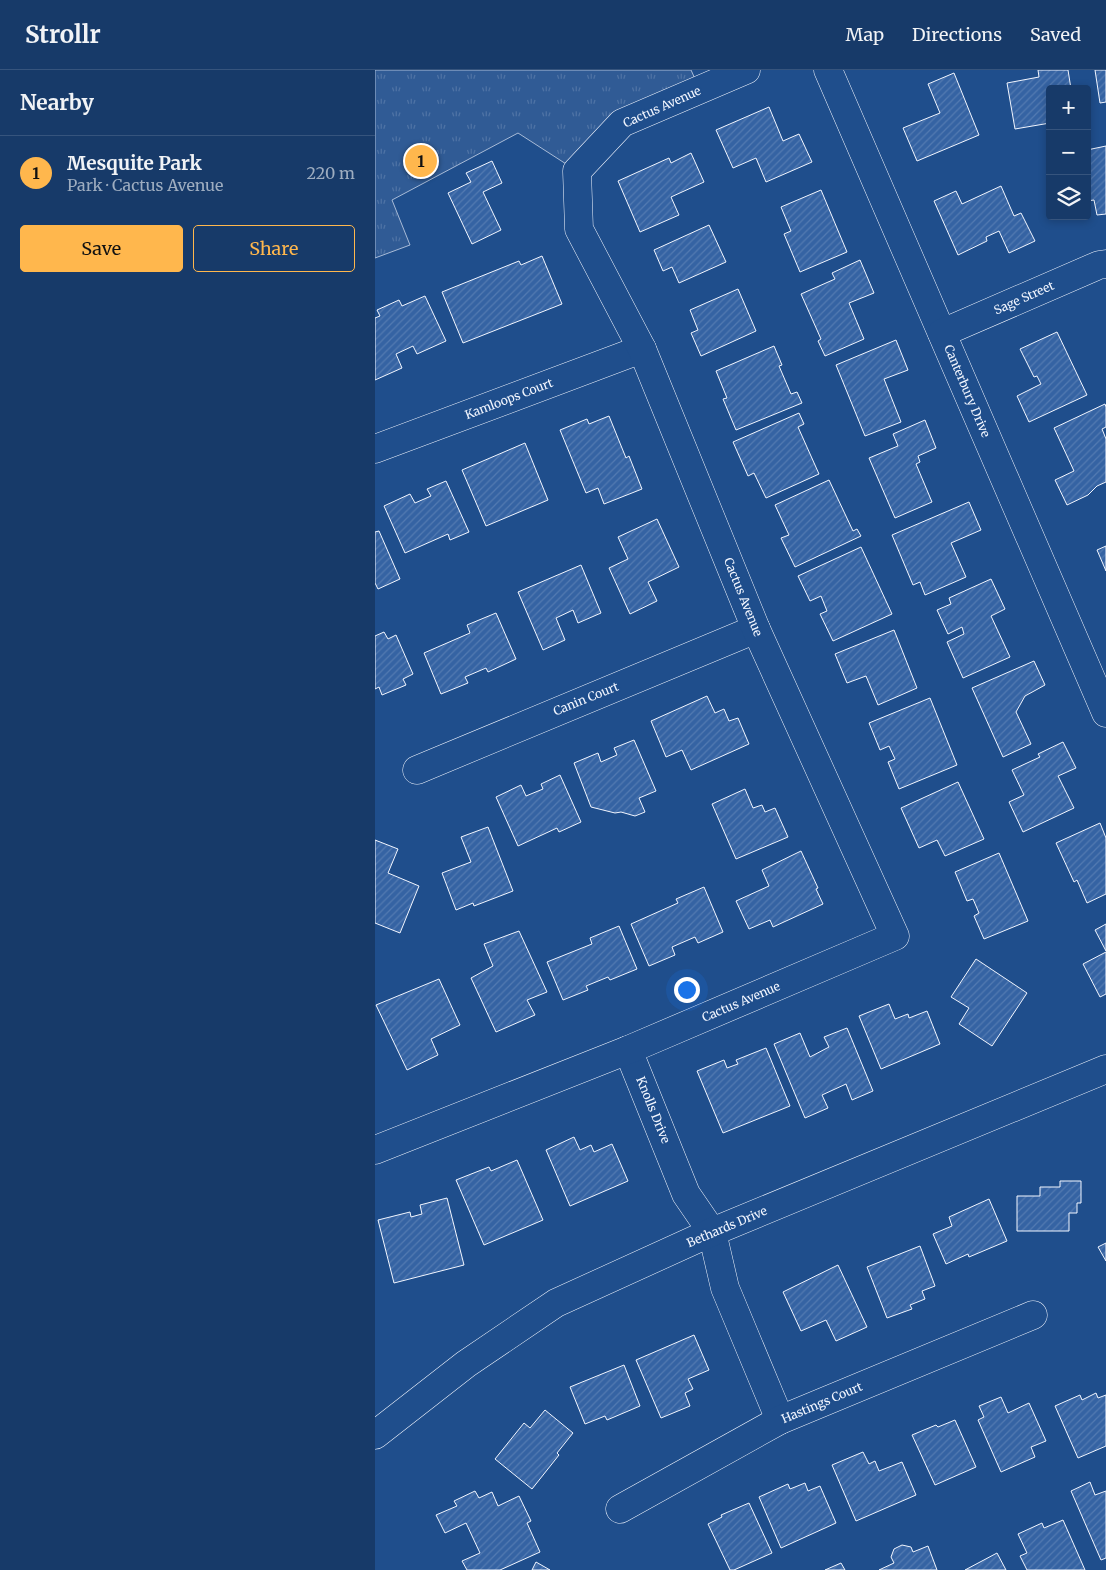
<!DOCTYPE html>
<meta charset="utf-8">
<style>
body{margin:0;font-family:Merriweather,serif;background:#244571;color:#f1f3f6}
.controls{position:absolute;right:15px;top:15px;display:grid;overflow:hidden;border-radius:5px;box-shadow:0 2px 8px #0003}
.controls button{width:45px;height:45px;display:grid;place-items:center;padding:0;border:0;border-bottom:1px solid #36547d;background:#173a69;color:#f1f3f6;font:25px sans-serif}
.you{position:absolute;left:311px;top:919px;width:18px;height:18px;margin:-12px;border:4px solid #fff;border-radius:50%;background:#1a73e8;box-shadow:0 0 0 8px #1a73e833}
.badge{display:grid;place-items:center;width:32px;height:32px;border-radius:50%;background:#ffb74d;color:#111;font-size:16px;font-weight:700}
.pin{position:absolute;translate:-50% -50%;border:2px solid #fff;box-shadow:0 1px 5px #0006}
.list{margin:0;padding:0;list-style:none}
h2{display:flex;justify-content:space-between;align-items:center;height:65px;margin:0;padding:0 20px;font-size:21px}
h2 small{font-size:16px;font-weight:400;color:#9eadc0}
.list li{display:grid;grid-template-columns:32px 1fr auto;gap:15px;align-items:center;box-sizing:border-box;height:75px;padding:0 20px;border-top:1px solid #36547d}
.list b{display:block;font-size:19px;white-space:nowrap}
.list p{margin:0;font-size:16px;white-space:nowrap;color:#9eadc0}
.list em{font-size:16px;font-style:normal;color:#9eadc0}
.actions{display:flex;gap:10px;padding:15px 20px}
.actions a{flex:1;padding:11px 0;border:1px solid #ffb74d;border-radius:5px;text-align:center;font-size:18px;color:#ffb74d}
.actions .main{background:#ffb74d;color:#111}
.icon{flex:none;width:28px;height:28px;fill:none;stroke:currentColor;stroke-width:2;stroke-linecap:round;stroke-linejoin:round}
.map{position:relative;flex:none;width:731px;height:1500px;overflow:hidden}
header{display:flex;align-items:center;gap:30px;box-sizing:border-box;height:70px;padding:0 25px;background:#173a69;border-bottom:1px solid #36547d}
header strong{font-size:24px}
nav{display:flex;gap:28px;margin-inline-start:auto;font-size:18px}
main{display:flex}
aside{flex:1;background:#173a69}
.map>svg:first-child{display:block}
.grass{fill:url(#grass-tufts);stroke:#a8bbd7}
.building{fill:url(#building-hatch);stroke:#f2f6ff}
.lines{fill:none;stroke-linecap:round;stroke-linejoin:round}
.minor-casing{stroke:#f2f6ff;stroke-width:29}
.minor{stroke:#1f4e8c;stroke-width:28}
.labels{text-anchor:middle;stroke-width:4;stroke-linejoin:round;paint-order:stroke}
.street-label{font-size:12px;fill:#f2f6ff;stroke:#1f4e8c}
</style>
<header>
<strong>Strollr</strong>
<nav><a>Map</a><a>Directions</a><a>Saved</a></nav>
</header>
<main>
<aside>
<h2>Nearby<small></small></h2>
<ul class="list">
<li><span class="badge">1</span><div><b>Mesquite Park</b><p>Park · Cactus Avenue</p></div><em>220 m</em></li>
</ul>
<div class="actions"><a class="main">Save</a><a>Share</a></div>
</aside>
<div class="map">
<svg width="731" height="1500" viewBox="0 0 731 1500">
<defs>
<pattern id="grass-tufts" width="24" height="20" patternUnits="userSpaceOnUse" patternTransform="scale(1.25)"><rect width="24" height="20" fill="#305b95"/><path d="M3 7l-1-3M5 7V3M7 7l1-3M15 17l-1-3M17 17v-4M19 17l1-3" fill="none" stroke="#4e73a5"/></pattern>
<pattern id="building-hatch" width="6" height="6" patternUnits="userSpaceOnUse" patternTransform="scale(1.25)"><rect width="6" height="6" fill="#3563a3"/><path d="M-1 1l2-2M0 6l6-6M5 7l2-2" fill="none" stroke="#537ab1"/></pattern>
</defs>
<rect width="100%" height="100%" fill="#1f4e8c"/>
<path class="grass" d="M 0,0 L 316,0 L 325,20 L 247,53 L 202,101 L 143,63 L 17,130 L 35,175 L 0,188 Z"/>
<g class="building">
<path d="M 663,0 L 693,0 L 696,19 L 675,19 L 675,53 L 640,59 L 632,13 L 664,7 Z"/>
<path d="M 720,0 L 731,0 L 731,32 L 725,33 Z"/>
<path d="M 579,3 L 604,65 L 542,91 L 528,58 L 565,43 L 553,14 Z"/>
<path d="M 394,37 L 408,71 L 424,64 L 437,92 L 391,112 L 381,88 L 358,98 L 341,60 Z"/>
<path d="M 731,76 L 731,144 L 722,145 L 719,130 L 712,131 L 712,80 Z"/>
<path d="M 316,83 L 329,112 L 296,127 L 304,145 L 265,162 L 243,111 L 294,88 L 296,93 Z"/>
<path d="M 117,91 L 127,113 L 108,122 L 126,160 L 97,174 L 73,123 L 96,112 L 91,103 Z"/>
<path d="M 626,116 L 639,146 L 646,143 L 660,171 L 634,183 L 624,161 L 611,167 L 612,171 L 583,185 L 559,131 L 581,121 L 587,134 Z"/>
<path d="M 446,120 L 472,182 L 425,202 L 409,164 L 416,161 L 406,137 Z"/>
<path d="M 334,155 L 351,192 L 304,213 L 297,197 L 288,201 L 279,180 Z"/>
<path d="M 167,186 L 187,234 L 88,273 L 67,222 L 144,191 L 146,195 Z"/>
<path d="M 485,190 L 499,223 L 474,233 L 489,269 L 450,286 L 443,271 L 446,269 L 426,224 L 460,209 L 457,203 Z"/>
<path d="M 363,219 L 381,261 L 326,286 L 316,263 L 323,260 L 315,240 Z"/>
<path d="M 50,226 L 71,271 L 42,284 L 38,276 L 21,284 L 27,298 L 0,310 L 0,248 L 5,246 L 2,240 L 24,230 L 27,236 Z"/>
<path d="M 682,262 L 712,325 L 654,352 L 642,326 L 666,314 L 662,306 L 659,307 L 645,279 Z"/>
<path d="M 521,270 L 533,300 L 509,309 L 526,352 L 490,366 L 461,295 Z"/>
<path d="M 399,276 L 407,295 L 404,296 L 416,324 L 422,322 L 427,333 L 361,360 L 348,329 L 352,328 L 341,301 Z"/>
<path d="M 730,334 L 731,337 L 731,357 L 727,359 L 731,369 L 731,412 L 722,416 L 713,425 L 692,435 L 680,410 L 699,401 L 679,358 Z"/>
<path d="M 424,343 L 429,354 L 423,357 L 444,404 L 391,428 L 379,403 L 373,406 L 358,372 Z"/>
<path d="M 234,346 L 251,388 L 254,386 L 267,419 L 229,434 L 223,418 L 211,423 L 185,360 L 212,349 L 214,354 Z"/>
<path d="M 550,350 L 561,378 L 543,386 L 545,392 L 541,394 L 557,432 L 520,448 L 494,388 L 523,376 L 518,364 Z"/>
<path d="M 150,373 L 173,430 L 111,456 L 87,400 Z"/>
<path d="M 454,410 L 478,461 L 482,459 L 486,466 L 420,497 L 406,468 L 414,465 L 400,435 Z"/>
<path d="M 71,411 L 94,462 L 75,470 L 73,464 L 30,483 L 9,436 L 35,424 L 40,433 L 56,426 L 52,419 Z"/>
<path d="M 594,432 L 606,460 L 576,473 L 591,507 L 550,525 L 545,512 L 538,515 L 517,465 Z"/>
<path d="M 282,449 L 304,497 L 273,512 L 282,531 L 255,544 L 234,498 L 253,489 L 243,467 Z"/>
<path d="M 4,461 L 25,509 L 3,519 L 0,513 L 0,462 Z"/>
<path d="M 731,476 L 731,501 L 722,480 Z"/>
<path d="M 486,477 L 517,544 L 458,571 L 445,544 L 452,541 L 446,526 L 435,531 L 423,506 Z"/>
<path d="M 206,495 L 226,543 L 203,553 L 198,540 L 181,548 L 190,570 L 168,580 L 143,522 Z"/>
<path d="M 616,509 L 630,539 L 616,546 L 635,587 L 588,608 L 572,572 L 589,564 L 587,557 L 573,564 L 562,540 L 576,534 L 574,528 Z"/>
<path d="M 121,543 L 141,589 L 113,602 L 111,598 L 90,607 L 93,613 L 66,624 L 49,583 L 95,563 L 92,555 Z"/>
<path d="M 519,560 L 542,618 L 503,635 L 491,606 L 472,613 L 460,584 Z"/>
<path d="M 9,562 L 13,569 L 21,565 L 38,604 L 28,609 L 31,615 L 7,625 L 4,617 L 0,619 L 0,566 Z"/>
<path d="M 659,591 L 670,615 L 650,626 L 641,642 L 656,674 L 628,687 L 597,618 Z"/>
<path d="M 332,626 L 340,643 L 349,639 L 354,651 L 363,648 L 374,674 L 316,700 L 307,680 L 291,687 L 276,651 Z"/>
<path d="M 555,628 L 582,695 L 524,719 L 513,692 L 520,689 L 514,676 L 505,680 L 494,653 Z"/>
<path d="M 259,670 L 281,721 L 264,728 L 270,742 L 260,746 L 246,742 L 240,743 L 216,737 L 199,693 L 223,683 L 226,692 L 242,685 L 239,678 Z"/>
<path d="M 688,672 L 701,698 L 683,706 L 699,738 L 648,762 L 634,732 L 649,725 L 637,700 L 665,687 L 663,684 Z"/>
<path d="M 185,705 L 206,752 L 184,762 L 182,758 L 143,776 L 121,727 L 146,715 L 151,726 L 168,719 L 166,714 Z"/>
<path d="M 583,712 L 609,769 L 570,786 L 562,770 L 544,778 L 526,738 Z"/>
<path d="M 370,719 L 378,738 L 387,735 L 390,742 L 400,738 L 413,767 L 361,789 L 337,734 Z"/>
<path d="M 725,753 L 731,768 L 731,824 L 712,833 L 702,810 L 699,812 L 681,773 Z"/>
<path d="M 113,757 L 138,821 L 99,836 L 98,833 L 81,840 L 67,803 L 96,792 L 86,767 Z"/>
<path d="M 0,770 L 23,779 L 13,803 L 44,816 L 25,863 L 0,853 Z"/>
<path d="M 426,781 L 443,818 L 441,819 L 448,834 L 398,857 L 395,850 L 374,859 L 361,831 L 394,816 L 387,800 Z"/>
<path d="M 624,783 L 653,851 L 609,869 L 599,846 L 604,843 L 598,829 L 592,831 L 580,802 Z"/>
<path d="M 329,817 L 348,862 L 323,873 L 320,867 L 297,877 L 300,885 L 274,896 L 256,854 L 303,833 L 301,829 Z"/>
<path d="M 731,854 L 731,881 L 720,860 Z"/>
<path d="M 244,856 L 262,899 L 235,910 L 233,907 L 211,916 L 213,920 L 188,930 L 172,892 L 217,874 L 215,868 Z"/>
<path d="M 144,861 L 172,922 L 152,930 L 160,945 L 121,962 L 96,908 L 118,896 L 109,874 Z"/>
<path d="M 731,882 L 731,924 L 725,927 L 708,894 Z"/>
<path d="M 601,889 L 652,923 L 617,976 L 584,954 L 594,938 L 576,927 Z"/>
<path d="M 64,909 L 85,955 L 56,969 L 63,985 L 32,1000 L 1,935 Z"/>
<path d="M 514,934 L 520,949 L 533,944 L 534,948 L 552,941 L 565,974 L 506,999 L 484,946 Z"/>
<path d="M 472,958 L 498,1021 L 477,1030 L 471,1014 L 447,1025 L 453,1038 L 430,1048 L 399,974 L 425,963 L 435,987 L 454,977 L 449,967 Z"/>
<path d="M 391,978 L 415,1036 L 348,1063 L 322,1001 L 349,990 L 352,998 L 363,994 L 361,990 Z"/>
<path d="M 199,1067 L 205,1080 L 216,1075 L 219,1082 L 237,1074 L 253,1111 L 195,1136 L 171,1080 Z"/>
<path d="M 142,1090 L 168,1150 L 109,1175 L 81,1110 L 114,1097 L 116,1101 Z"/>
<path d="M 685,1111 L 706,1111 L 706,1133 L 702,1133 L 702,1143 L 694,1143 L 694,1161 L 642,1161 L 642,1126 L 665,1126 L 665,1117 L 685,1117 Z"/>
<path d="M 72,1128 L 89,1195 L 19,1213 L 3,1150 L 35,1142 L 36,1147 L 47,1144 L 45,1135 Z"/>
<path d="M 614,1129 L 632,1171 L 594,1187 L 593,1184 L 571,1194 L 558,1164 L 577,1156 L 574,1147 Z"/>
<path d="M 731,1173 L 731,1191 L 723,1177 Z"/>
<path d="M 545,1176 L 560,1216 L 547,1221 L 550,1229 L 535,1235 L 537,1239 L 512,1248 L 492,1197 Z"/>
<path d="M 463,1195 L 492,1257 L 461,1271 L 451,1250 L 426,1261 L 408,1222 Z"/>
<path d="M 319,1265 L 334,1300 L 313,1309 L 318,1319 L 310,1323 L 315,1336 L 286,1348 L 261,1290 Z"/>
<path d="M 249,1295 L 265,1336 L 232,1350 L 230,1346 L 210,1354 L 195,1317 Z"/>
<path d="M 721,1323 L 723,1328 L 731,1325 L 731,1376 L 703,1388 L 680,1336 L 705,1325 L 707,1330 Z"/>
<path d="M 626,1327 L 633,1343 L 654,1333 L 671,1371 L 656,1377 L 660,1387 L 626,1402 L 603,1350 L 609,1347 L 604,1336 Z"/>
<path d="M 170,1340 L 198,1363 L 182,1383 L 184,1385 L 157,1419 L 120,1389 L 149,1353 L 155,1358 Z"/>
<path d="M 580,1350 L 601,1397 L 560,1415 L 537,1365 L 561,1355 L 563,1357 Z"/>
<path d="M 488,1382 L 494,1394 L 500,1391 L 504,1401 L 527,1392 L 541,1425 L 481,1451 L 457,1395 Z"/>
<path d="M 715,1412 L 720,1425 L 731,1421 L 731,1488 L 726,1490 L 696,1421 Z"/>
<path d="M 430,1413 L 433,1421 L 445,1416 L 461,1453 L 406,1478 L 384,1427 L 413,1414 L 415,1419 Z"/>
<path d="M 100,1421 L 104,1428 L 117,1422 L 123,1436 L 144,1426 L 156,1451 L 152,1453 L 165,1482 L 125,1500 L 92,1500 L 87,1491 L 105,1483 L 91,1453 L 70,1463 L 61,1445 L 82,1436 L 79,1431 Z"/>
<path d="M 374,1433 L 397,1483 L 359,1500 L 355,1500 L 333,1454 L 347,1447 L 346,1445 Z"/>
<path d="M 688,1450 L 710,1500 L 652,1500 L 645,1486 L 652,1483 L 643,1464 L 667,1453 L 669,1458 Z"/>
<path d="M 527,1475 L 536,1477 L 538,1482 L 553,1476 L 562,1500 L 504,1500 L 519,1493 L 516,1487 L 519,1479 Z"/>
<path d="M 622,1483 L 631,1500 L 590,1500 Z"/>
<path d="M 161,1492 L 175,1500 L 157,1500 Z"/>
<path d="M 466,1493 L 470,1500 L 450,1500 Z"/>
</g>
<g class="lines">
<defs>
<g id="minor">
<path d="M 453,0 L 731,643"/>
<path d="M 567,263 L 724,195 L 731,194"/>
<path d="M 0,379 L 267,279"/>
<path d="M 42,700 L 381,559"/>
<path d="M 253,980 L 311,1124 L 337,1162 L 350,1218 L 405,1350"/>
<path d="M 0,1080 L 253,980 L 520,866 L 381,559 L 267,279 L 204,159 L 202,101 L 247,53 L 371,0"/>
<path d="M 0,1365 L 91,1294 L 181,1233 L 337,1162 L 731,999"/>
<path d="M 245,1439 L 405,1350 L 658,1245"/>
</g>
</defs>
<use href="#minor" class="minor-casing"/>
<use href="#minor" class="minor"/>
</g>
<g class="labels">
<g class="street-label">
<text transform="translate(287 37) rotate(-24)" y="4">Cactus Avenue</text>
<text transform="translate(649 228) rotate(-24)" y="4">Sage Street</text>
<text transform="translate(592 321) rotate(67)" y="4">Canterbury Drive</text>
<text transform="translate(134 329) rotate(-21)" y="4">Kamloops Court</text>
<text transform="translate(368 527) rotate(68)" y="4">Cactus Avenue</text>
<text transform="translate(211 629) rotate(-22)" y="4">Canin Court</text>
<text transform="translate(366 932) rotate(-23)" y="4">Cactus Avenue</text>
<text transform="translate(278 1040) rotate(68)" y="4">Knolls Drive</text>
<text transform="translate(352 1157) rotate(-23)" y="4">Bethards Drive</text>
<text transform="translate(447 1333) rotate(-23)" y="4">Hastings Court</text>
</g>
</g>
</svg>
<div class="controls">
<button>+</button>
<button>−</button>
<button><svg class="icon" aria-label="layers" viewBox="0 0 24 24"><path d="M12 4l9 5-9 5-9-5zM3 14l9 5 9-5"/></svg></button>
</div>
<div class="you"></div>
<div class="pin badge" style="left:46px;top:91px">1</div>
</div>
</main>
